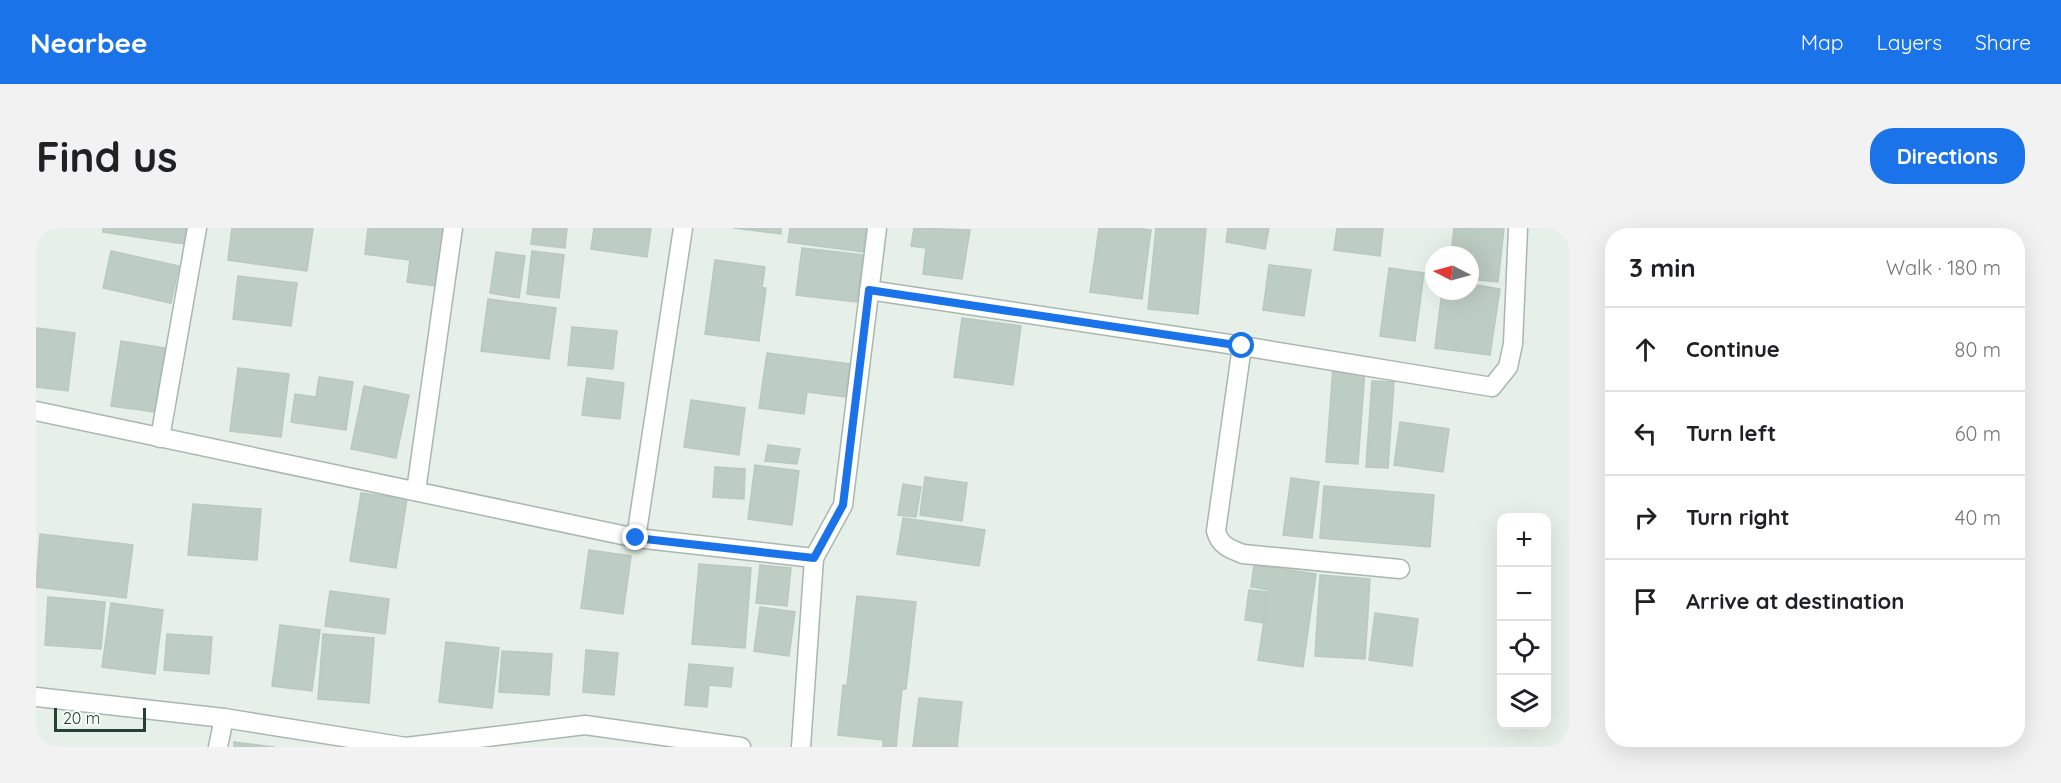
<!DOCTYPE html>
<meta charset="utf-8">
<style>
body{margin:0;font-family:Quicksand,sans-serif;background:#f2f2f2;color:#202124}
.controls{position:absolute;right:18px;bottom:18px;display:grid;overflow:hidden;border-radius:12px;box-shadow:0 6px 24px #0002}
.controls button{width:54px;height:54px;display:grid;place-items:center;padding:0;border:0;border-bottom:2px solid #e0e0e0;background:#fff;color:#202124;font:30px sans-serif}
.compass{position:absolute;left:1389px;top:18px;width:54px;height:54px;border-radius:50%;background:#fff;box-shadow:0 6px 24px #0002;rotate:276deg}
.scale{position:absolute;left:18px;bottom:15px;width:92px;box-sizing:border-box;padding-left:6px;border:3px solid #244232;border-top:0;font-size:16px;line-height:21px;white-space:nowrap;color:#244232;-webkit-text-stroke:4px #f7fbf8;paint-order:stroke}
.stop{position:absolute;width:18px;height:18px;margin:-14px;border:4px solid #1a73e8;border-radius:50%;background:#fff}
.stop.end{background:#1a73e8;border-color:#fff;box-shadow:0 2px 6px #0008}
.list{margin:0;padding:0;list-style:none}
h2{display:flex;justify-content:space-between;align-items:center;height:78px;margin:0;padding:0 24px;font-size:26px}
h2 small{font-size:20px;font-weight:400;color:#757577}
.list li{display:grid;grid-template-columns:39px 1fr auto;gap:18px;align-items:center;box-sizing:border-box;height:84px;padding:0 24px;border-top:2px solid #e0e0e0}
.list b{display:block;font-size:22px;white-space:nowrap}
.list em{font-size:20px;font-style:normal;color:#757577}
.icon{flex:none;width:33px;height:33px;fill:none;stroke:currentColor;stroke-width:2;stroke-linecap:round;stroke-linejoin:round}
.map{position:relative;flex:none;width:1533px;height:519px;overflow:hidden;border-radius:24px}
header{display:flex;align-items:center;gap:36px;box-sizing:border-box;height:84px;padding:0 30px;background:#1a73e8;color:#fff}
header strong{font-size:28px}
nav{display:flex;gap:33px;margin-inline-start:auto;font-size:21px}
.intro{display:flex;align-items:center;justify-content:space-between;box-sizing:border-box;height:144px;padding:0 36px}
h1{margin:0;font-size:42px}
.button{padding:15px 27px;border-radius:24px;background:#1a73e8;color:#fff;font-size:21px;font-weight:700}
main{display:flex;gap:36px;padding:0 36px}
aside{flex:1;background:#fff;border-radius:24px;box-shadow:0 6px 24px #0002}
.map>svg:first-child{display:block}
.building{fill:#becdc3;stroke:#b8c9bd;stroke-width:1.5}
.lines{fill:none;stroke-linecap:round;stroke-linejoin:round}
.minor-casing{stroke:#a8b8ae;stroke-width:21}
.minor{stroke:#fff;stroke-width:18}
.route{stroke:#1a73e8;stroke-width:8}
</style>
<header>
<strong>Nearbee</strong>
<nav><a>Map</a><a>Layers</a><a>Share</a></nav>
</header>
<div class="intro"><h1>Find us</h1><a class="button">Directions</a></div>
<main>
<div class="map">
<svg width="1533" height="519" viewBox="0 0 1533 519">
<rect width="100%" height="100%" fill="#e6efe8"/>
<g class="building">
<path d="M 67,0 L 150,0 L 148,16 L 67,4 Z"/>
<path d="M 196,0 L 277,0 L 271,43 L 192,32 Z"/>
<path d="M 332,0 L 407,0 L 399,58 L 371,54 L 374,32 L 329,26 Z"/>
<path d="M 497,0 L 531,0 L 529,20 L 495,16 Z"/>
<path d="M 558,0 L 615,0 L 611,29 L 555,21 Z"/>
<path d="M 698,0 L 745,0 L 745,6 Z"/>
<path d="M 754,0 L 830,0 L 827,24 L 752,14 Z"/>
<path d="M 878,0 L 934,2 L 926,51 L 887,46 L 890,20 L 875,18 Z"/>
<path d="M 1063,0 L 1099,0 L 1115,2 L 1106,71 L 1054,64 Z"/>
<path d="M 1120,0 L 1170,0 L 1162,86 L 1112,81 Z"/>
<path d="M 1192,0 L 1233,0 L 1229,21 L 1190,14 Z"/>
<path d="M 1301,0 L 1347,0 L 1344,28 L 1298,22 Z"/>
<path d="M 1418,0 L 1468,0 L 1462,54 L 1434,51 L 1434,27 L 1415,27 Z"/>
<path d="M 766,20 L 827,27 L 821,74 L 760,67 Z"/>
<path d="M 75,23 L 143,38 L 135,75 L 67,60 Z"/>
<path d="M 496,23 L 528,27 L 523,70 L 491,66 Z"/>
<path d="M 460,24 L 489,28 L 483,70 L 454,65 Z"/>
<path d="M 679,32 L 729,39 L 726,60 L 730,60 L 723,113 L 669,106 Z"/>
<path d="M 1233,37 L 1275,42 L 1268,88 L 1227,82 Z"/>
<path d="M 1353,40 L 1388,45 L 1379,113 L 1344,108 Z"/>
<path d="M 202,48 L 261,55 L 255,98 L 197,91 Z"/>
<path d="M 1434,56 L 1464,61 L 1454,127 L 1399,120 L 1406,63 L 1434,63 Z"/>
<path d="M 452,71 L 520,80 L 513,131 L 445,123 Z"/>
<path d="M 926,90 L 985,98 L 977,157 L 918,149 Z"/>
<path d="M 536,99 L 581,103 L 577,141 L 532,137 Z"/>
<path d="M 0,100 L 39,105 L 32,163 L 0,159 Z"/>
<path d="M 85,113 L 129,120 L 119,184 L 75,178 Z"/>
<path d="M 731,125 L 814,136 L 810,169 L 771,164 L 768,186 L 723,180 Z"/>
<path d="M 1297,139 L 1329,142 L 1322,236 L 1290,234 Z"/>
<path d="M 202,140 L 253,146 L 245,209 L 194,203 Z"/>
<path d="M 283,149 L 317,154 L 310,202 L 255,194 L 259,166 L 280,169 Z"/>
<path d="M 551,150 L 588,155 L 584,191 L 546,187 Z"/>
<path d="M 1336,153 L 1358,154 L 1352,240 L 1330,239 Z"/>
<path d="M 328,158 L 373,167 L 360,230 L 315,221 Z"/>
<path d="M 655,172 L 709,180 L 703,227 L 648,219 Z"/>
<path d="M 1364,194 L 1413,201 L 1407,244 L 1358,237 Z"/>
<path d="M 732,217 L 764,221 L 761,236 L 729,233 Z"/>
<path d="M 719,237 L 763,243 L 756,297 L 712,291 Z"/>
<path d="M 679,239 L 709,241 L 708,271 L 677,269 Z"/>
<path d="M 889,249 L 931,255 L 926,293 L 884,287 Z"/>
<path d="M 1255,250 L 1283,254 L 1276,310 L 1247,307 Z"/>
<path d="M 867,256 L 885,259 L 880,289 L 862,287 Z"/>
<path d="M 1288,258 L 1398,267 L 1394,319 L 1284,310 Z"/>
<path d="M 325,265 L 371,271 L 360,340 L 314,333 Z"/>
<path d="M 157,276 L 225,281 L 221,332 L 152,327 Z"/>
<path d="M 867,290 L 949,302 L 943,338 L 861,326 Z"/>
<path d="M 4,306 L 97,317 L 90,370 L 0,359 Z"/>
<path d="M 553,322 L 595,328 L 587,386 L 545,380 Z"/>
<path d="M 663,336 L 715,340 L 709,420 L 656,416 Z"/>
<path d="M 724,337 L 755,340 L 751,378 L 720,375 Z"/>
<path d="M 1218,337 L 1280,346 L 1267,439 L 1222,432 L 1233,362 L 1215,359 Z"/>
<path d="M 1284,347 L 1334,351 L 1329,431 L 1279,428 Z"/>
<path d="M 1213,362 L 1231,364 L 1227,395 L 1209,392 Z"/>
<path d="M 294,363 L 353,371 L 349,406 L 289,398 Z"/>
<path d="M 821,368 L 880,374 L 870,461 L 866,461 L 860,519 L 847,519 L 847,512 L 802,507 L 807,457 L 811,458 Z"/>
<path d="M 12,369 L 69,374 L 65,421 L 9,417 Z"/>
<path d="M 75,375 L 127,382 L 119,446 L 66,439 Z"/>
<path d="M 724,379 L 759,384 L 753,428 L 718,423 Z"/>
<path d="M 1339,385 L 1382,391 L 1376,438 L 1333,432 Z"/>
<path d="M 244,397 L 284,402 L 276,463 L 236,458 Z"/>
<path d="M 131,406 L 176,409 L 173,446 L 128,442 Z"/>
<path d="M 287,406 L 338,410 L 333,475 L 282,471 Z"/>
<path d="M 410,414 L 463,420 L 456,480 L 403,474 Z"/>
<path d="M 550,422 L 582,425 L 578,467 L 547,464 Z"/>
<path d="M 466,423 L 516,426 L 513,467 L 463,464 Z"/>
<path d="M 653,436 L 697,440 L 695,459 L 673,457 L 671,479 L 649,477 Z"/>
<path d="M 883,470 L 926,474 L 921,519 L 877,519 Z"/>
<path d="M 198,514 L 238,519 L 198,519 Z"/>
</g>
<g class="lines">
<defs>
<g id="minor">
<path d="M 833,62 L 1206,118 L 1456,159 L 1472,139 L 1477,116 L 1482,0"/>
<path d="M 1206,118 L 1180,303 C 1184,318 1194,321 1207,326 L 1364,341"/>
<path d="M 0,183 L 600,310 L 778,330 L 807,277 L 841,0"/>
<path d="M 124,210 L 161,0"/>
<path d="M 380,263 L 417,0"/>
<path d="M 600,310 L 647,0"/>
<path d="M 0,469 L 188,490 L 370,519"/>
<path d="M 182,519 L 188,490"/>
<path d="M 370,519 L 549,497 L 705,519"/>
<path d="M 765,519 L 778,330"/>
</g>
</defs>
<use href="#minor" class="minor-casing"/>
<use href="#minor" class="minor"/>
</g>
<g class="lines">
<path class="route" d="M 600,310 L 778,330 L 807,277 L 833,62 L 1206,118"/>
</g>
</svg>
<div class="controls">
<button>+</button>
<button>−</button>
<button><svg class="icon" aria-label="locate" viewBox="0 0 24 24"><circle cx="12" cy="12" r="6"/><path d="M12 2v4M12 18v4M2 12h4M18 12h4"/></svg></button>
<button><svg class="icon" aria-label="layers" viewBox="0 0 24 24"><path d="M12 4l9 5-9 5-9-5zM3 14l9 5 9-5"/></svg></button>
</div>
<svg class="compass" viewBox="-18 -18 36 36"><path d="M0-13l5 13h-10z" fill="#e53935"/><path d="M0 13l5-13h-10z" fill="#757577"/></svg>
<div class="scale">20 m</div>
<div class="stop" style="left:1206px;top:118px"></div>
<div class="stop end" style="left:600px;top:310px"></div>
</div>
<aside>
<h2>3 min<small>Walk · 180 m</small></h2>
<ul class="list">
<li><svg class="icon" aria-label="ahead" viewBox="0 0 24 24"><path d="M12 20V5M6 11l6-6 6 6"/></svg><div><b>Continue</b></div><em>80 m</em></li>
<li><svg class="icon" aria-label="left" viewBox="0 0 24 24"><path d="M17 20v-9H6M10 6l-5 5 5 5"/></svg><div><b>Turn left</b></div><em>60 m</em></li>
<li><svg class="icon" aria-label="right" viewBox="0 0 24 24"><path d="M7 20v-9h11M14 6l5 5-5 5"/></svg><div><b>Turn right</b></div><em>40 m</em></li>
<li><svg class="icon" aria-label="arrive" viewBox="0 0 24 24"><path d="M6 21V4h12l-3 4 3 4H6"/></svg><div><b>Arrive at destination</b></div></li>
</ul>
</aside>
</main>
